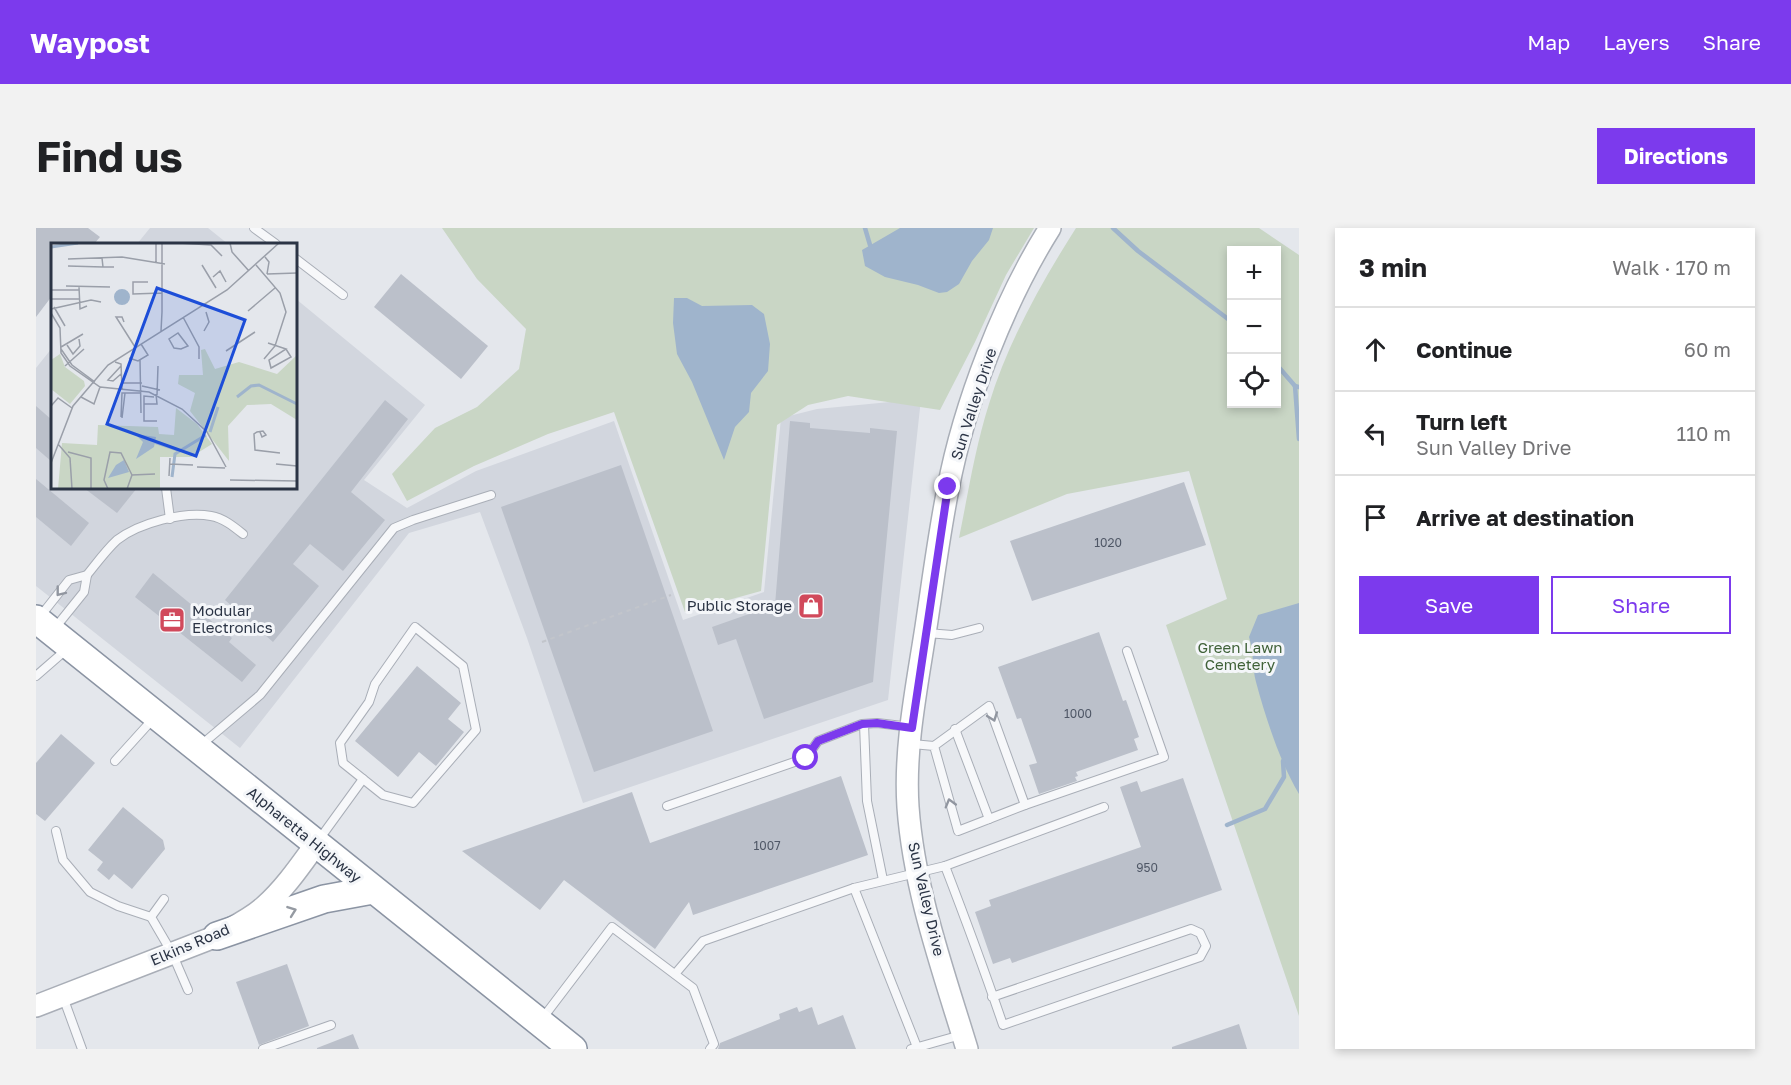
<!DOCTYPE html>
<meta charset="utf-8">
<style>
body{margin:0;font-family:"Golos Text",sans-serif;background:#f2f2f2;color:#202124}
.controls{position:absolute;right:18px;top:18px;display:grid;overflow:hidden;border-radius:0px;box-shadow:0 3px 9px #0003}
.controls button{width:54px;height:54px;display:grid;place-items:center;padding:0;border:0;border-bottom:2px solid #e0e0e0;background:#fff;color:#202124;font:30px sans-serif}
.stop{position:absolute;width:18px;height:18px;margin:-14px;border:4px solid #7c3aed;border-radius:50%;background:#fff}
.stop.end{background:#7c3aed;border-color:#fff;box-shadow:0 2px 6px #0008}
.list{margin:0;padding:0;list-style:none}
h2{display:flex;justify-content:space-between;align-items:center;height:78px;margin:0;padding:0 24px;font-size:26px}
h2 small{font-size:20px;font-weight:400;color:#757577}
.list li{display:grid;grid-template-columns:39px 1fr auto;gap:18px;align-items:center;box-sizing:border-box;height:84px;padding:0 24px;border-top:2px solid #e0e0e0}
.list b{display:block;font-size:22px;white-space:nowrap}
.list p{margin:0;font-size:20px;white-space:nowrap;color:#757577}
.list em{font-size:20px;font-style:normal;color:#757577}
.actions{display:flex;gap:12px;padding:18px 24px}
.actions a{flex:1;padding:14px 0;border:2px solid #7c3aed;border-radius:0px;text-align:center;font-size:21px;color:#7c3aed}
.actions .main{background:#7c3aed;color:#fff}
.icon{flex:none;width:33px;height:33px;fill:none;stroke:currentColor;stroke-width:2;stroke-linecap:round;stroke-linejoin:round}
.map{position:relative;flex:none;width:1263px;height:821px;overflow:hidden;border-radius:0px}
header{display:flex;align-items:center;gap:36px;box-sizing:border-box;height:84px;padding:0 30px;background:#7c3aed;color:#fff}
header strong{font-size:28px}
nav{display:flex;gap:33px;margin-inline-start:auto;font-size:21px}
.intro{display:flex;align-items:center;justify-content:space-between;box-sizing:border-box;height:144px;padding:0 36px}
h1{margin:0;font-size:42px}
.button{padding:15px 27px;border-radius:0px;background:#7c3aed;color:#fff;font-size:21px;font-weight:700}
main{display:flex;gap:36px;padding:0 36px}
aside{flex:1;background:#fff;border-radius:0px;box-shadow:0 3px 9px #0003}
.map>svg:first-child{display:block}
.built{fill:#d2d6de}
.green{fill:#c9d6c5;fill-rule:evenodd}
.water{fill:#9fb4cc}
.lines{fill:none;stroke-linecap:round;stroke-linejoin:round}
.stream{stroke:#9fb4cc;stroke-width:4.5}
.building{fill:#bbc0ca}
.lane-casing{stroke:#a9aeb7;stroke-width:10}
.secondary-casing{stroke:#a9aeb7;stroke-width:24}
.highway-casing{stroke:#8b94a3;stroke-width:30}
.path{stroke:#c2c5cb;stroke-width:2;stroke-dasharray:4.5 4.5;stroke-linecap:butt}
.lane{stroke:#f7f8fa;stroke-width:8}
.secondary{stroke:#fff;stroke-width:21}
.highway{stroke:#fff;stroke-width:27}
.oneway{stroke:#9196a0}
.oneway2{stroke:#959aa2}
.route{stroke:#7c3aed;stroke-width:8}
.labels{text-anchor:middle;stroke-width:6;stroke-linejoin:round;paint-order:stroke}
.number-label{font-size:12px;fill:#4f5766}
.street-label{font-size:15px;fill:#2b3445;stroke:#f4f6f9}
.poi-label{font-size:15px;fill:#2b3445;stroke:#f4f6f9;text-anchor:end}
.park-label{font-size:15px;fill:#3f6138;stroke:#f4f6f9}
.inset-river{fill:none;stroke:#9fb4cc;stroke-width:3}
.inset-road{fill:none;stroke:#9a9fa9;stroke-width:1.5}
.view{fill:#1d4ed8;fill-opacity:0.15;stroke:#1d4ed8;stroke-width:3}
.inset-edge{fill:none;stroke:#2b3445;stroke-width:3}
</style>
<header>
<strong>Waypost</strong>
<nav><a>Map</a><a>Layers</a><a>Share</a></nav>
</header>
<div class="intro"><h1>Find us</h1><a class="button">Directions</a></div>
<main>
<div class="map">
<svg width="1263" height="821" viewBox="0 0 1263 821">
<rect width="100%" height="100%" fill="#e4e7ec"/>
<g class="built">
<path d="M 114,0 L 172,0 L 192,16 L 101,16 Z"/>
<path d="M 260,71 L 389,177 L 328,252 L 371,280 L 440,243 L 578,193 L 647,392 L 728,364 L 745,190 L 781,181 L 885,171 L 852,472 L 547,575 L 491,410 L 444,284 L 373,305 L 204,520 L 0,358 L 0,140 L 16,120 L 16,260 L 260,260 Z"/>
</g>
<g class="green">
<path d="M 406,0 L 998,0 L 970,47 L 939,114 L 904,182 L 812,168 L 772,177 L 741,197 L 725,363 L 649,384 L 578,184 L 512,206 L 438,238 L 371,273 L 356,246 L 399,200 L 441,179 L 483,141 L 490,101 L 441,51 Z"/>
<path d="M 1040,0 L 1223,0 L 1263,27 L 1263,788 L 1130,397 L 1191,371 L 1153,243 L 1031,266 L 923,310 C 932,266 939,220 953,176 C 972,114 1005,55 1040,0 ZM 1196,22 L 1240,22 L 1240,176 L 1196,176 Z"/>
</g>
<g class="water">
<path d="M 864,0 L 957,0 L 953,12 L 936,33 L 923,56 L 911,64 L 903,65 L 882,57 L 849,49 L 829,38 L 826,22 Z"/>
<path d="M 638,70 L 651,70 L 666,78 L 716,77 L 728,86 L 734,116 L 732,143 L 715,165 L 713,184 L 699,199 L 688,232 L 656,154 L 641,126 L 637,95 Z"/>
<path d="M 1263,375 L 1263,566 C 1244,534 1230,491 1220,454 C 1216,439 1218,424 1213,409 L 1222,387 Z"/>
</g>
<g class="lines">
<g class="stream">
<path d="M 829,0 L 834,17"/>
<path d="M 1077,0 L 1102,23 L 1196,94"/>
<path d="M 1240,136 L 1259,158 L 1263,159"/>
<path d="M 1259,158 L 1263,211"/>
<path d="M 1191,597 L 1229,581 L 1248,549 L 1247,533"/>
</g>
</g>
<g class="building">
<path d="M 0,0 L 52,0 L 64,9 L 58,16 L 16,16 L 16,68 L 0,89 Z"/>
<path d="M 365,46 L 452,118 L 425,151 L 338,79 Z"/>
<path d="M 349,172 L 372,191 L 315,264 L 349,292 L 307,343 L 274,316 L 257,336 L 283,358 L 237,414 L 189,372 Z"/>
<path d="M 0,178 L 16,192 L 16,234 L 0,220 Z"/>
<path d="M 754,193 L 774,195 L 774,200 L 834,205 L 834,200 L 861,203 L 837,454 L 728,491 L 700,411 L 682,417 L 676,399 L 739,377 Z"/>
<path d="M 585,237 L 677,503 L 558,544 L 465,279 Z"/>
<path d="M 0,251 L 53,295 L 35,318 L 0,289 Z"/>
<path d="M 1148,254 L 1170,317 L 996,373 L 974,313 Z"/>
<path d="M 48,260 L 101,260 L 81,285 Z"/>
<path d="M 117,345 L 196,410 L 193,414 L 220,437 L 206,454 L 99,369 Z"/>
<path d="M 1063,404 L 1087,473 L 1090,472 L 1103,509 L 1098,511 L 1102,522 L 1040,544 L 1042,548 L 1039,549 L 1041,553 L 1003,566 L 993,537 L 1001,535 L 985,490 L 981,491 L 962,439 Z"/>
<path d="M 381,438 L 425,475 L 412,491 L 428,504 L 400,538 L 383,524 L 362,549 L 319,513 Z"/>
<path d="M 25,506 L 59,535 L 9,593 L 0,586 L 0,535 Z"/>
<path d="M 805,548 L 832,627 L 657,687 L 653,674 L 619,721 L 528,652 L 504,682 L 426,623 L 596,564 L 614,615 Z"/>
<path d="M 1147,550 L 1186,662 L 976,735 L 974,730 L 957,736 L 939,684 L 955,678 L 953,672 L 1105,619 L 1084,559 L 1101,553 L 1105,564 Z"/>
<path d="M 87,579 L 127,612 L 129,621 L 96,661 L 78,646 L 73,652 L 61,642 L 67,634 L 52,622 Z"/>
<path d="M 251,736 L 273,798 L 223,817 L 200,754 Z"/>
<path d="M 761,779 L 763,784 L 776,779 L 782,797 L 807,787 L 820,821 L 682,821 L 684,815 L 744,791 L 743,786 Z"/>
<path d="M 1203,796 L 1211,821 L 1136,821 L 1136,819 Z"/>
<path d="M 317,806 L 323,821 L 281,821 L 281,820 Z"/>
</g>
<g class="lines">
<defs>
<g id="lane">
<path d="M 218,0 L 240,16"/>
<path d="M 260,31 L 307,67"/>
<path d="M 130,260 L 134,291"/>
<path d="M 51,347 C 60,336 70,322 81,312 C 103,295 148,283 175,288 C 187,290 197,298 207,306"/>
<path d="M 3,390 L 33,352 L 51,347 L 48,364 L 19,400"/>
<path d="M 379,399 L 427,438 L 440,502 L 377,575 L 347,567 L 307,535 L 304,515 L 333,474 L 339,456 Z"/>
<path d="M 891,405 L 916,407 L 943,400"/>
<path d="M 0,448 L 31,421"/>
<path d="M 828,496 L 831,573 L 847,652"/>
<path d="M 919,501 L 953,591"/>
<path d="M 876,516 L 898,518 L 953,478 L 989,577 L 922,603 L 898,518"/>
<path d="M 165,517 L 224,467 L 358,300 L 377,292 L 455,267"/>
<path d="M 79,533 L 117,491"/>
<path d="M 989,577 L 1128,529 L 1091,423"/>
<path d="M 631,578 L 770,530 L 782,513 L 826,496 L 841,495 L 875,499"/>
<path d="M 20,603 L 27,632 L 54,664 L 82,678 L 115,689"/>
<path d="M 282,613 L 327,551"/>
<path d="M 909,638 C 929,690 949,744 967,797 L 1164,729 L 1170,718 L 1164,705 L 1155,701 L 956,769"/>
<path d="M 818,660 L 881,819"/>
<path d="M 128,671 L 115,689 L 136,725 L 152,762"/>
<path d="M 639,746 L 667,713 L 818,660 L 909,638 L 1068,579"/>
<path d="M 27,769 L 46,821"/>
<path d="M 506,791 L 576,699 L 657,760 L 678,816 L 674,821"/>
<path d="M 227,821 L 295,797"/>
<path d="M 875,821 L 925,807"/>
</g>
<g id="secondary">
<path d="M 0,778 L 181,708 C 197,699 215,691 229,678 C 249,660 264,638 280,616"/>
<path d="M 931,821 C 907,742 878,662 872,579 C 868,520 881,458 890,399 C 897,353 903,306 912,261 C 928,176 968,73 1014,0"/>
</g>
<g id="highway">
<path d="M 0,391 L 537,821"/>
<path d="M 181,708 L 288,671 L 337,662"/>
</g>
</defs>
<use href="#lane" class="lane-casing"/>
<use href="#secondary" class="secondary-casing"/>
<use href="#highway" class="highway-casing"/>
<path class="path" d="M 506,414 L 635,367"/>
<use href="#lane" class="lane"/>
<use href="#secondary" class="secondary"/>
<use href="#highway" class="highway"/>
</g>
<defs><path id="oneway-chevron" d="M-2-3.5L2.5 0L-2 3.5" fill="none" stroke-width="1.6" stroke-linecap="round" stroke-linejoin="round" transform="scale(1.5)"/></defs>
<g class="oneway">
<use href="#oneway-chevron" transform="translate(24 364) rotate(128)"/>
<use href="#oneway-chevron" transform="translate(957 489) rotate(70)"/>
<use href="#oneway-chevron" transform="translate(914 575) rotate(-106)"/>
</g>
<use class="oneway2" href="#oneway-chevron" transform="translate(256 683) rotate(-20)"/>
<g class="lines">
<path class="route" d="M 770,530 L 782,513 L 826,496 L 841,495 L 876,500 L 912,259"/>
</g>
<defs>
<symbol id="shop-square" viewBox="-11 -11 22 22"><rect x="-9" y="-9" width="18" height="18" rx="4" fill="#d1495b" stroke="#f4f6f9"/><path d="M-5-2.5h2.3a2.7 3.5 0 0 1 5.4 0H5L5.5 6h-11ZM-1.5-2.5h3a1.5 2.3 0 0 0-3 0Z" fill="#fff"/></symbol>
<symbol id="office-square" viewBox="-11 -11 22 22"><rect x="-9" y="-9" width="18" height="18" rx="4" fill="#d1495b" stroke="#f4f6f9"/><path d="M-6-3h4V-5.5h4V-3h4V5H-6ZM-1-4.5V-3h2v-1.5ZM-6 0V1H6V0Z" fill="#fff"/></symbol>
</defs>
<g fill-rule="evenodd">
<use href="#shop-square" x="760" y="363" width="30" height="30"/>
<use href="#office-square" x="121" y="377" width="30" height="30"/>
</g>
<g class="labels">
<g class="number-label">
<text x="1072" y="319">1020</text>
<text x="1042" y="490">1000</text>
<text x="731" y="622">1007</text>
<text x="1111" y="644">950</text>
</g>
<g class="street-label">
<text transform="translate(938 176) rotate(-72)" y="5">Sun Valley Drive</text>
<text transform="translate(268 607) rotate(39)" y="5">Alpharetta Highway</text>
<text transform="translate(890 671) rotate(77)" y="5">Sun Valley Drive</text>
<text transform="translate(154 717) rotate(-23)" y="5">Elkins Road</text>
</g>
<g class="poi-label">
<text x="756" y="383">Public Storage</text>
<text x="156" y="388" text-anchor="start">Modular<tspan x="156" dy="17">Electronics</tspan></text>
</g>
<g class="park-label">
<text x="1204" y="425">Green Lawn<tspan x="1204" dy="17">Cemetery</tspan></text>
</g>
</g>
<g transform="translate(15 15)">
<rect width="246" height="246" fill="#e4e7ec"/>
<path d="M 154,106 L 164,126 L 188,119 L 226,131 L 246,112 L 246,177 L 220,161 L 196,162 L 177,183 L 178,218 L 139,168 L 144,150 L 127,141 L 128,132 L 152,132 L 150,107 ZM 9,111 L 14,124 L 33,138 L 34,143 L 19,161 L 0,146 L 0,117 ZM 125,165 L 146,181 L 161,201 L 140,214 L 109,214 L 109,246 L 7,246 L 11,200 L 46,202 L 47,182 L 107,184 L 108,191 L 123,192 Z" fill="#c9d6c5"/>
<path d="M63 54a8 8 0 1 1 16 0a8 8 0 1 1-16 0ZM 84,191 L 105,194 L 103,204 L 85,216 L 92,199 ZM 73,217 L 78,229 L 57,235 L 65,222 Z" fill="#9fb4cc"/>
<path class="inset-river" d="M 0,4 L 27,0M 186,154 L 200,143 L 208,142 L 246,161M 159,189 L 167,164M 103,199 L 127,207M 121,234 L 124,211 L 155,192"/>
<path class="inset-road" d="M 128,0 L 160,2 L 171,13M 179,0 L 181,9 L 198,28M 214,14 L 218,19 L 216,31M 51,15 L 52,24 L 63,24M 17,16 L 71,14 L 114,21M 105,19 L 105,0M 151,22 L 165,45M 205,22 L 229,50 L 235,69 L 224,103 L 213,116M 17,23 L 52,24M 216,31 L 246,30M 162,34 L 169,28 L 175,39M 97,39 L 82,39 L 82,51 L 111,50M 15,43 L 59,44M 28,44 L 29,66 L 36,63M 0,47 L 28,47M 0,56 L 28,56M 3,64 L 14,83M 0,66 L 40,57 L 50,59M 197,68 L 224,45M 111,69 L 111,0M 0,70 L 9,85 L 10,110 L 19,123 L 49,144 L 98,149 L 131,166 L 156,189 L 175,224M 132,74 L 148,104 L 148,116M 73,79 L 71,74 L 65,74 L 84,104M 110,88 L 111,69M 153,88 L 158,79 L 155,69M 127,90 L 137,103 L 130,106 L 123,105 L 118,96 ZM 217,100 L 235,106 L 218,117 L 220,125 L 240,114 L 235,106M 16,102 L 22,111 L 29,103 L 28,96M 10,104 L 32,91M 10,106 L 21,122 L 44,139M 175,108 L 204,89M 78,115 L 87,118 L 97,112 L 90,101M 89,117 L 90,170M 64,119 L 70,121 L 71,146M 14,123 L 33,106M 70,123 L 57,137 L 62,138 L 70,131M 72,140 L 91,140M 91,143 L 109,147M 106,152 L 107,123M 30,154 L 43,161 L 49,144M 103,154 L 93,153 L 93,161 L 106,161 L 105,151M 93,161 L 93,178 L 106,178M 0,163 L 7,155 L 21,165M 70,174 L 71,150 L 90,150M 71,175 L 74,150M 209,189 L 211,194 L 215,192 L 212,188 L 206,189 L 203,191 L 204,207 L 229,210M 7,201 L 19,215 L 21,246M 17,209 L 40,215 L 40,246M 0,220 L 22,163 L 57,122 L 176,47 L 228,0M 119,221 L 142,222M 225,221 L 246,223M 146,224 L 174,225M 118,233 L 119,215M 179,237 L 246,238M 57,246 L 53,237 L 59,209 L 70,210 L 81,232M 76,246 L 81,232 L 104,231M 116,246 L 156,246"/>
<path class="view" d="M 106,45 L 194,77 L 145,213 L 56,181 Z"/>
<rect width="246" height="246" class="inset-edge"/>
</g>
</svg>
<div class="controls">
<button>+</button>
<button>−</button>
<button><svg class="icon" aria-label="locate" viewBox="0 0 24 24"><circle cx="12" cy="12" r="6"/><path d="M12 2v4M12 18v4M2 12h4M18 12h4"/></svg></button>
</div>
<div class="stop" style="left:770px;top:530px"></div>
<div class="stop end" style="left:912px;top:259px"></div>
</div>
<aside>
<h2>3 min<small>Walk · 170 m</small></h2>
<ul class="list">
<li><svg class="icon" aria-label="ahead" viewBox="0 0 24 24"><path d="M12 20V5M6 11l6-6 6 6"/></svg><div><b>Continue</b></div><em>60 m</em></li>
<li><svg class="icon" aria-label="left" viewBox="0 0 24 24"><path d="M17 20v-9H6M10 6l-5 5 5 5"/></svg><div><b>Turn left</b><p>Sun Valley Drive</p></div><em>110 m</em></li>
<li><svg class="icon" aria-label="arrive" viewBox="0 0 24 24"><path d="M6 21V4h12l-3 4 3 4H6"/></svg><div><b>Arrive at destination</b></div></li>
</ul>
<div class="actions"><a class="main">Save</a><a>Share</a></div>
</aside>
</main>
